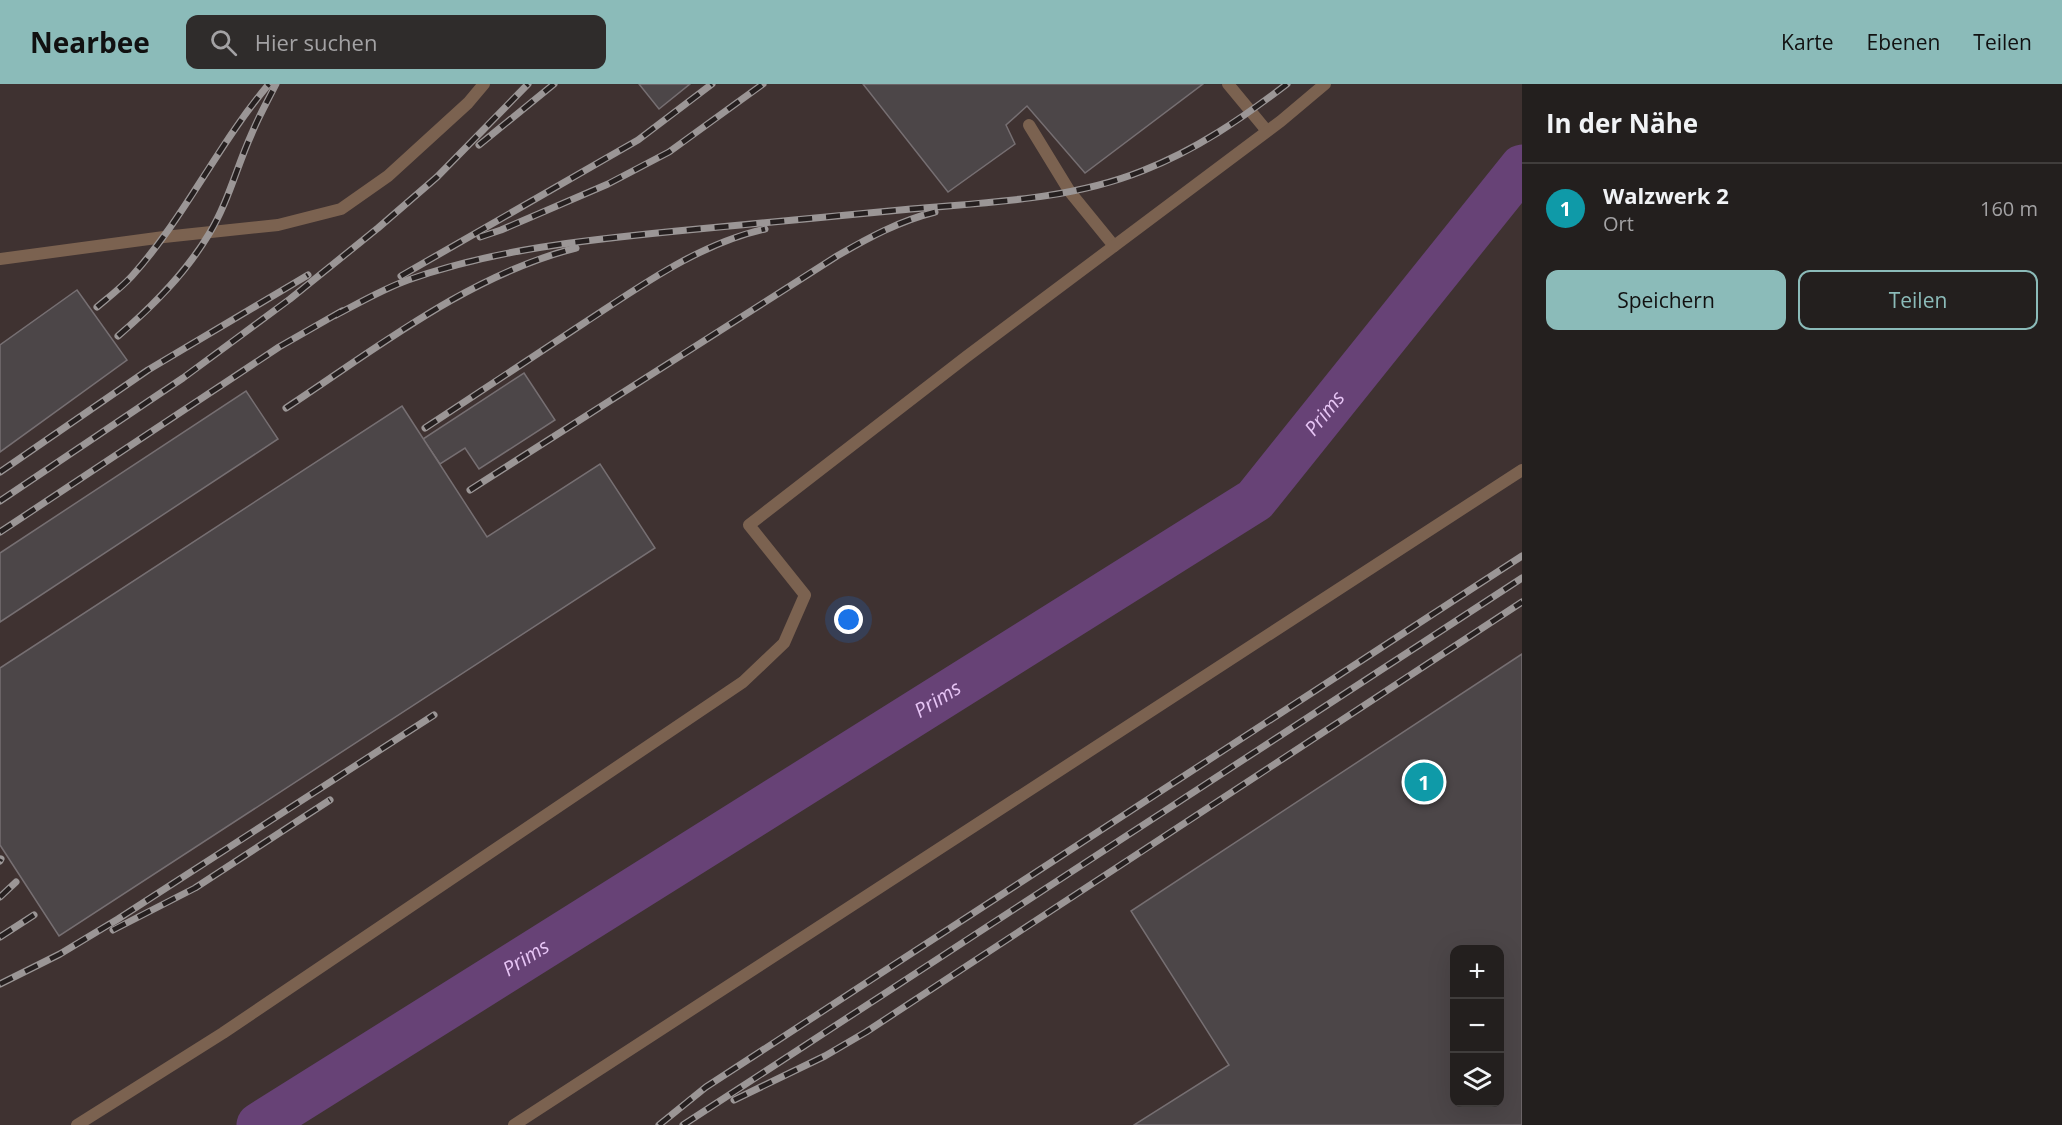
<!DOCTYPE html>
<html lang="de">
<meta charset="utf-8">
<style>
body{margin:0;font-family:"Open Sans",sans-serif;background:#2f2c2b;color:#f1f3f6}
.controls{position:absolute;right:18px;bottom:18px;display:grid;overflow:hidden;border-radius:12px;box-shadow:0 6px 24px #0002}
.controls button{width:54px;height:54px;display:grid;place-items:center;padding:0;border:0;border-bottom:2px solid #403d3c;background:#231f1e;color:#f1f3f6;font:30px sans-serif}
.you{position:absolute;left:849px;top:536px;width:21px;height:21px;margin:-15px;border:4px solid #fff;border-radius:50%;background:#1a73e8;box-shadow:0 0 0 9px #1a73e833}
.badge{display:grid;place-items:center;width:39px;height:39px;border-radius:50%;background:#8bbbb9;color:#fff;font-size:20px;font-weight:700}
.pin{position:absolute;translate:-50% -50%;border:3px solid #fff;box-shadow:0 2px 6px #0006}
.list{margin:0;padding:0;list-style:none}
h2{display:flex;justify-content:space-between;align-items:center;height:78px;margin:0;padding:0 24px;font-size:26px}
h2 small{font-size:20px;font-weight:400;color:#a3a2a4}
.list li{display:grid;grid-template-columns:39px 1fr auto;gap:18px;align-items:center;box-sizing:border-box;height:90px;padding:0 24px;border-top:2px solid #403d3c}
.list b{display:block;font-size:22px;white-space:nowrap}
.list p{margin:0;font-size:20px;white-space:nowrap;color:#a3a2a4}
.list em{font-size:20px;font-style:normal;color:#a3a2a4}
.actions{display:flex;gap:12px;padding:18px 24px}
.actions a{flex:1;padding:14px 0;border:2px solid #8bbbb9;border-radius:12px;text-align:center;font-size:21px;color:#8bbbb9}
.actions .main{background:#8bbbb9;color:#111}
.icon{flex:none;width:33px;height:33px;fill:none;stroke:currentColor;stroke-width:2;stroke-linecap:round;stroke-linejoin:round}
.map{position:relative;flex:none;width:1522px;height:1041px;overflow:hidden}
header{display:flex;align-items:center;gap:36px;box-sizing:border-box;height:84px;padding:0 30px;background:#8bbbb9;color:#111}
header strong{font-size:28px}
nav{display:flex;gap:33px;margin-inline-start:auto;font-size:21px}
.search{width:420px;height:54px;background:#2f2c2b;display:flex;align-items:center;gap:15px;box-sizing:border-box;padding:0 21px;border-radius:12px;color:#a3a2a4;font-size:22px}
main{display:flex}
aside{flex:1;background:#231f1e}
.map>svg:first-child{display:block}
.built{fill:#3f3231;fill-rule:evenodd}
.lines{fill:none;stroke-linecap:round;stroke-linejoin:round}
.river{stroke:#674276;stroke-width:45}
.building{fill:#4c4648;stroke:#766f72;stroke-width:1.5;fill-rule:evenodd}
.service{stroke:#7b6250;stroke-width:12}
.rail-casing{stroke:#9b9696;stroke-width:7}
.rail{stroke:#251f1f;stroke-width:4.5;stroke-dasharray:14;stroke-linecap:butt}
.labels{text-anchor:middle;stroke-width:6;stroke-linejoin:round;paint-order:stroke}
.water-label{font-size:20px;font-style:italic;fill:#e7c5f5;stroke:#251f1f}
</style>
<header>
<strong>Nearbee</strong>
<div class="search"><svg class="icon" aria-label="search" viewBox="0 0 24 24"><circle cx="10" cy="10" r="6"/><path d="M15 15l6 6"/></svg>Hier suchen</div>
<nav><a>Karte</a><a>Ebenen</a><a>Teilen</a></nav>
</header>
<main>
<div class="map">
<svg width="1522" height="1041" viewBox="0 0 1522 1041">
<rect width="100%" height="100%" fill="#2f2928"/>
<path class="built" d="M 0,0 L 1522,0 L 1522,1041 L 0,1041 ZM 1454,866 L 1500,866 L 1500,1018 L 1454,1018 Z"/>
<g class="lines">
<path class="river" id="s1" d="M 259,1041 L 1255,416 L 1522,83"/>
</g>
<g class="building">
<path d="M 639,0 L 690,0 L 659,25 Z"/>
<path d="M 863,0 L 1203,0 L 1085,89 L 1027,22 L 1006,41 L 1015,60 L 948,108 Z"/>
<path d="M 77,206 L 127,276 L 0,368 L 0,261 Z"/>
<path d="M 524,289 L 555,336 L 479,385 L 465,364 L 440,380 L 423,355 Z"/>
<path d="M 246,307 L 278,355 L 0,538 L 0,469 Z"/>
<path d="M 402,322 L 487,453 L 600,380 L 655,464 L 59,852 L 0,761 L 0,584 Z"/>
<path d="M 1522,570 L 1522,1041 L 1134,1041 L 1229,981 L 1131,827 ZM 1454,866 L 1500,866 L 1500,1018 L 1454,1018 Z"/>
</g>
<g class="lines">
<g class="service">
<path d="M 1228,0 L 1267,47"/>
<path d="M 1029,41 L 1070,108 L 1114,162"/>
<path d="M 0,175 L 164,153 L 278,141 L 341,125 L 388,92 L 468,19 L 484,0"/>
<path d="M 77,1041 L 223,949 L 743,598 L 784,559 L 805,511 L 749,441 L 966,273 L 1281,37 L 1325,0"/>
<path d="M 514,1041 L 1522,386"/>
</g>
<defs>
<g id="rail">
<path d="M 479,61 L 554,0"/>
<path d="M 480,153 L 501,146 L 608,100 L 669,68 L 763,0"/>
<path d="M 401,192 L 638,56 L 712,0"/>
<path d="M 97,223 C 109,213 122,203 132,192 C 185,133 218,60 269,0"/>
<path d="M 336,231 C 359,219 383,205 408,196 C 495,165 586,156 677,147 C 755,140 833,132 911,125 C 989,118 1069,116 1142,87 C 1196,66 1241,35 1287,0"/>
<path d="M 118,252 C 153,222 185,190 209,150 C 228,119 237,82 252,49 C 259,32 268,16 276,0"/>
<path d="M 286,324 C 377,264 469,191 576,164"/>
<path d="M 425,344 C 478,309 531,274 584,239 C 641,202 698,160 765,145"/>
<path d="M 0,388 L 148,286 L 308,191"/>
<path d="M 470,406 L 837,172 C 868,154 899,137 935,128"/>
<path d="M 0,417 L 183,294 L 290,215 L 378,144 L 437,93 L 528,0"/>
<path d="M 0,448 L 279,263 L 342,227"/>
<path d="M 0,777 L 1,775"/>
<path d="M 0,813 L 16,798"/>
<path d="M 113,846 L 195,804 L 330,716"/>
<path d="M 0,853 L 34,831"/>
<path d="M 0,900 L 60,870 L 118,835 L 434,631"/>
<path d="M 734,1016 L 825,972 L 866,948 L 1522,518"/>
<path d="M 659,1041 L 706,1003 L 1522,472"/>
<path d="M 683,1041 L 1522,494"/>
</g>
</defs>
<use href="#rail" class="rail-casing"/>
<use href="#rail" class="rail"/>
</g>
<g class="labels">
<g class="water-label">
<text dy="7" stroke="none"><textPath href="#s1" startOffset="1287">Prims</textPath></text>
<text dy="7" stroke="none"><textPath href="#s1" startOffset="801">Prims</textPath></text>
<text dy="7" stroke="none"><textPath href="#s1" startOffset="315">Prims</textPath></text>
</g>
</g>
</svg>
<div class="controls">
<button>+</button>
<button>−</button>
<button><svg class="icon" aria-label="layers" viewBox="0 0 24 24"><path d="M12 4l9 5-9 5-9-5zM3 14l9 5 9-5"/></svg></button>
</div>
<div class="you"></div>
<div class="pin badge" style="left:1424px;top:698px;background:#0f9aa8">1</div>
</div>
<aside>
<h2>In der Nähe<small></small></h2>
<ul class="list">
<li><span class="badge" style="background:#0f9aa8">1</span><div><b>Walzwerk 2</b><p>Ort</p></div><em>160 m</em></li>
</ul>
<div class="actions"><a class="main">Speichern</a><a>Teilen</a></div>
</aside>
</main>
